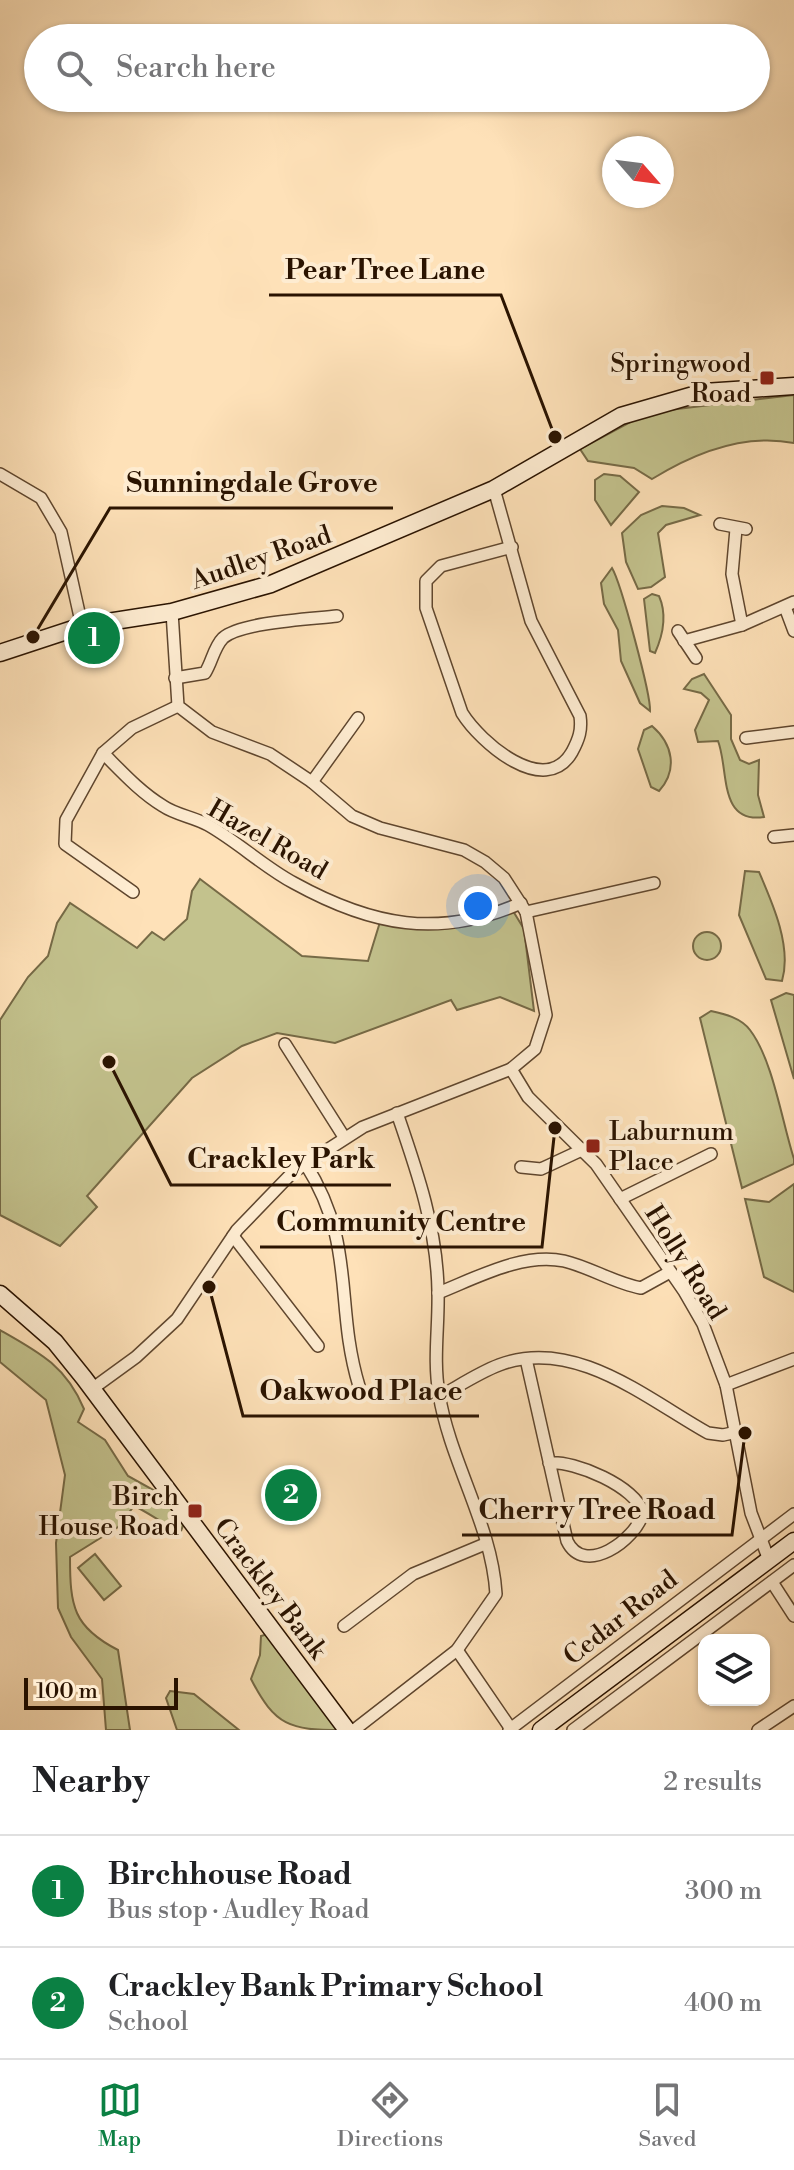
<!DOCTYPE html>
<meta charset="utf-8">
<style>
body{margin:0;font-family:"Libre Bodoni",serif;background:#f6f6f6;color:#202124}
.controls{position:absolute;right:24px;bottom:24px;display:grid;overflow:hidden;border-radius:16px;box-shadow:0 2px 6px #0004}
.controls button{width:72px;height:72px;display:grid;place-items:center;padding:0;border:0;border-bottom:2px solid #e0e0e0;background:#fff;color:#202124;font:40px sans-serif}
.compass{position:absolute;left:602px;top:136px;width:72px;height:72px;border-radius:50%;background:#fff;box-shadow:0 2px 6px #0004;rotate:118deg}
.scale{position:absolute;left:24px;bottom:20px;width:154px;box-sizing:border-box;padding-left:8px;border:4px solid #2a1300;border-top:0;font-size:22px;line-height:28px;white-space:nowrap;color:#2a1300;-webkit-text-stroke:6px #feecd1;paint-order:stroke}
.you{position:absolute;left:478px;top:906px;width:28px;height:28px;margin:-20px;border:6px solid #fff;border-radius:50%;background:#1a73e8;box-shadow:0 0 0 12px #1a73e833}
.badge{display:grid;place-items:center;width:52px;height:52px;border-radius:50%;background:#0b8043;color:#fff;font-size:26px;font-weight:700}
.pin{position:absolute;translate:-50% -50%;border:4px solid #fff;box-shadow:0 2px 8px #0006}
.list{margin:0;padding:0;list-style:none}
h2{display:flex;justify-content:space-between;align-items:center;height:104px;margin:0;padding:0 32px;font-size:34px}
h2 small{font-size:26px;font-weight:400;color:#757577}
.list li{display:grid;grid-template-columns:52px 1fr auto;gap:24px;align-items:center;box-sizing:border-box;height:112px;padding:0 32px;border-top:2px solid #e0e0e0}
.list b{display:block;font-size:30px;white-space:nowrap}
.list p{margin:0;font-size:26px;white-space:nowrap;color:#757577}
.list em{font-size:26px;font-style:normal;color:#757577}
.icon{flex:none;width:44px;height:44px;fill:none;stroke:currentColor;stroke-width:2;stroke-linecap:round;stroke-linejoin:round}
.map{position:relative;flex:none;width:794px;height:1730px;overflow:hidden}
.search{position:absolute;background:#fff;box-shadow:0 2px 6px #0004;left:24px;right:24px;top:24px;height:88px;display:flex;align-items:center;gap:20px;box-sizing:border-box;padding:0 28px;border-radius:44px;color:#757577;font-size:30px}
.sheet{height:328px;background:#fff}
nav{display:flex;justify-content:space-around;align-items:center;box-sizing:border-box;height:112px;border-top:2px solid #e0e0e0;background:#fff;font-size:22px;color:#757577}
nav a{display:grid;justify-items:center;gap:4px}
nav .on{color:#0b8043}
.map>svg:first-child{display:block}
.green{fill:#c3c28d;stroke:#766a46;stroke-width:2}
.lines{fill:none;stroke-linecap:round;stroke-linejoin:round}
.street-casing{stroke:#5f462e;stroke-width:14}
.secondary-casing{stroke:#2a1300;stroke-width:19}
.street{stroke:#feecd1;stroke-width:11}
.secondary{stroke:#feecd1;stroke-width:16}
.poi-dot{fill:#8f2418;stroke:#feecd1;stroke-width:3}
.labels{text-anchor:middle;stroke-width:8;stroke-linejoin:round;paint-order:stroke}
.poi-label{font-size:26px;fill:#2a1300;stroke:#feecd1;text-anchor:end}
.street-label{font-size:26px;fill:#2a1300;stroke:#feecd1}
.leader{fill:none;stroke:#2a1300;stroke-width:3}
.callout-dot{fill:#2a1300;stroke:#feecd1;stroke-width:3}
.callout-label{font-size:28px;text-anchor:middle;font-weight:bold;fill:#2a1300;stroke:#feecd1;stroke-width:8;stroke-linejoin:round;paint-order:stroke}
</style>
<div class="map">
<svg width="794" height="1730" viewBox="0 0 794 1730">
<rect width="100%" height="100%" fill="#fee1b8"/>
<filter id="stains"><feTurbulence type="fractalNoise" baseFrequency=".0025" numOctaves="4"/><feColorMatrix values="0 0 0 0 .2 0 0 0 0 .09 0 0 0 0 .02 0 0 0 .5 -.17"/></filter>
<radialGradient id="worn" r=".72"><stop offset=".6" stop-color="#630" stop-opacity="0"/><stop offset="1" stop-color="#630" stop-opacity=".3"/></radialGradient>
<g class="green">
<path d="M 794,395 L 794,443 C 744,433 694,453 652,479 L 634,468 L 588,461 L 580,449 L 634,420 L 669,410 Z"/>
<path d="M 604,474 L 620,476 L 639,492 L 611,525 L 595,500 L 595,480 Z"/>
<path d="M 662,506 L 684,508 L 700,515 L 666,525 L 658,533 L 665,577 L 651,587 L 638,589 L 626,562 L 622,533 L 641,515 Z"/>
<path d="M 612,568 C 621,583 651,695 650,711 L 640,703 L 621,661 L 618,630 L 604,604 L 601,583 Z"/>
<path d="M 652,594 L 659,596 C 667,614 663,635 655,653 L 650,651 L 644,599 Z"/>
<path d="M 704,674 L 731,715 L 731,739 L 740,760 L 749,764 L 759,760 L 758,795 L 764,817 C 718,824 729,769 718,741 L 698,742 L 695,730 L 709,700 L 701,693 L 684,689 L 692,679 Z"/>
<path d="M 652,726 C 673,744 678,770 659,791 L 651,787 L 638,749 L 644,730 Z"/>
<path d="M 745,871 L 759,872 C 773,904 792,947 782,981 L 766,979 L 739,915 Z"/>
<path d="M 200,879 L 302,956 L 368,961 L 380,922 L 466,925 L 513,911 L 524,929 L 534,1011 L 500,997 L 457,1010 L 451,1000 L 335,1043 L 277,1033 L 242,1046 L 192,1078 L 87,1196 L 97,1207 L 60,1246 L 0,1215 L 0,1020 L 28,977 L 48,956 L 57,923 L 70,903 L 137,948 L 152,932 L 164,940 L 187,919 L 192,891 Z"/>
<circle cx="707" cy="946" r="14"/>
<path d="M 786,993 L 794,995 L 794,1079 L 771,1000 Z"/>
<path d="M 711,1011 C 725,1014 741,1018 750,1030 C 773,1060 782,1122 794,1159 L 794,1164 L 742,1188 L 700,1018 Z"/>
<path d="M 794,1184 L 794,1292 L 764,1277 L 745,1199 L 769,1202 Z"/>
<path d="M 0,1330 C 39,1352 66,1366 84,1409 L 78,1422 L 105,1440 L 128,1476 L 157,1492 L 184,1523 L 181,1531 C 165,1526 150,1513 134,1506 L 118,1527 L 70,1557 C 70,1606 73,1627 118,1650 L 130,1730 L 106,1730 L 102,1679 L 71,1637 L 58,1608 L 56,1543 L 65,1475 L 46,1400 L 0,1362 Z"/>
<path d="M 95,1554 L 121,1586 L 104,1600 L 78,1568 Z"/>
<path d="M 268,1634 L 341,1730 C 290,1730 275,1726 251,1679 L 260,1655 L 261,1636 Z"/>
<path d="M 170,1691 L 194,1694 L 239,1730 L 177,1730 L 166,1698 Z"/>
</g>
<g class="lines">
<defs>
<g id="street">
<path d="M 0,474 L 41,498 L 61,532 L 82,626"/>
<path d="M 494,489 L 531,621 L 580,716 C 582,730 579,739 572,752 C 545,799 480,742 462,713 L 426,608 L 426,581 L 441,566 L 512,547"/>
<path d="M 720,524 L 746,529"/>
<path d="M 736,529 L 732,574 L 742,625"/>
<path d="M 785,607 L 794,631"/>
<path d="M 678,631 L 696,658"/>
<path d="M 684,641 L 742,625 L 794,602"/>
<path d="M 175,678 L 205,673 C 212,662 214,647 223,638 C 241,622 311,619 337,616"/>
<path d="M 746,738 L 794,732"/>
<path d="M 103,753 C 122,772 140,792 163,806 C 176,815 194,817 208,825 C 238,842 264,867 294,883 C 372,926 439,939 521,903"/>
<path d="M 312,782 L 358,718"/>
<path d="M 774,837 L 794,835"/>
<path d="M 133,892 L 65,844 L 66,820 L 103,753 L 132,728 L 178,706"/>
<path d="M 526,912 L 654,883"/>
<path d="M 285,1044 L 344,1137"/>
<path d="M 511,1069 L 528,1097 L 596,1164 L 684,1291 L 703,1324 L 726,1385 L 751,1513 L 769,1560"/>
<path d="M 305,1163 C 357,1245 334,1303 359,1386"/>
<path d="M 521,1167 L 541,1169 L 584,1149"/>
<path d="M 620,1199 L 711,1154"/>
<path d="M 233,1236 L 318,1346"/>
<path d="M 438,1293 C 476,1278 523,1252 564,1261 C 590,1267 614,1283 641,1288 L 670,1272"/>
<path d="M 526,1359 L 567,1541 C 584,1577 636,1540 643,1513 C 637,1487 574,1460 549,1463"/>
<path d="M 726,1385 L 794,1359"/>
<path d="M 92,1389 L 136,1357 L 177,1319 L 237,1230 L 293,1172 L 363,1127 L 511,1069 L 535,1049 L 546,1015 L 526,912 L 504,878 L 485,862 L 464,850 L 380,828 L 352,816 L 312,782 L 270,754 L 212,732 L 178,706 L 172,612"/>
<path d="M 439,1397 C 459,1386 478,1373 499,1365 C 574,1336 647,1399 708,1433 L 723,1435 L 737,1432"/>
<path d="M 772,1582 L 794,1616"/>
<path d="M 344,1626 L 413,1574 L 485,1544"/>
<path d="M 457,1650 L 511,1729"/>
<path d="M 354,1730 L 457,1650 L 496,1594 C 492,1525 450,1462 439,1394 C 433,1359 439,1326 438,1291 C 437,1228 417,1171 397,1113"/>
<path d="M 509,1730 L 794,1514"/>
<path d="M 573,1730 L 794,1565"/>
<path d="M 758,1730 L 794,1706"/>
</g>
<g id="secondary">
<path d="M 0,653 L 82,626 L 172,612 L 271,584 L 494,489 L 621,416 L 704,392 L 794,386"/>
<path d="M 0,1294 L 55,1342 L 84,1378 L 347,1730"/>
<path d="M 541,1730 L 794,1541"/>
</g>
</defs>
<use href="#street" class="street-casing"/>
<use href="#secondary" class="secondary-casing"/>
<use href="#street" class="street"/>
<use href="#secondary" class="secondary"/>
</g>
<g class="poi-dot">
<rect x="759" y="370" width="16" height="16" rx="4"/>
<rect x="585" y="1138" width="16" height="16" rx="4"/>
<rect x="187" y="1503" width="16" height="16" rx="4"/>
</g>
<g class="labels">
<g class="poi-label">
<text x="751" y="372">Springwood<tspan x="751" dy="30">Road</tspan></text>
<text x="609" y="1140" text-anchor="start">Laburnum<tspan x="609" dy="30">Place</tspan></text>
<text x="179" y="1505">Birch<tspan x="179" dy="30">House Road</tspan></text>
</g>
<g class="street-label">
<text transform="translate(261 557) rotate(-19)" y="9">Audley Road</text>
<text transform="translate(268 839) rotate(30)" y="9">Hazel Road</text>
<text transform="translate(686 1262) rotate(58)" y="9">Holly Road</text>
<text transform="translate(271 1588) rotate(53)" y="9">Crackley Bank</text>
<text transform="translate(620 1617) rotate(-38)" y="9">Cedar Road</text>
</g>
</g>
<path class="leader" d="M555 437L501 295H269M33 637L110 508H393M109 1062L171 1185H391M555 1128L542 1247H260M209 1287L243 1416H479M745 1433L732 1535H462"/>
<g class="callout-dot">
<circle cx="555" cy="437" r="8"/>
<circle cx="33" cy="637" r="8"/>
<circle cx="109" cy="1062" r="8"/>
<circle cx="555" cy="1128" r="8"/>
<circle cx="209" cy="1287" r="8"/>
<circle cx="745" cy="1433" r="8"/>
</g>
<g class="callout-label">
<text x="385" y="279">Pear Tree Lane</text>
<text x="252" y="492">Sunningdale Grove</text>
<text x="281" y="1168">Crackley Park</text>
<text x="401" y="1231">Community Centre</text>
<text x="361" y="1400">Oakwood Place</text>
<text x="597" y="1519">Cherry Tree Road</text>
</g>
<rect width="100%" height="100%" filter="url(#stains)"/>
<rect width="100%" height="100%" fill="url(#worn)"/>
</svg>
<div class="controls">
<button><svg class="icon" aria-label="layers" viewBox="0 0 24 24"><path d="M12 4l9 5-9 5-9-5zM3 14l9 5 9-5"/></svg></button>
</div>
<svg class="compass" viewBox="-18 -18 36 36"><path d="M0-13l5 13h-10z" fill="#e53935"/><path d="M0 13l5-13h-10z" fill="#757577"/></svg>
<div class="scale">100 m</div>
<div class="you"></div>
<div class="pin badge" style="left:94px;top:638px">1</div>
<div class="pin badge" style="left:291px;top:1495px">2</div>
<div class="search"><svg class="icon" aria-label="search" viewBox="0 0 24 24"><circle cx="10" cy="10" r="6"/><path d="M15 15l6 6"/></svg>Search here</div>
</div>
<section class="sheet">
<h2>Nearby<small>2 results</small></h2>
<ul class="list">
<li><span class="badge">1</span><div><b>Birchhouse Road</b><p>Bus stop · Audley Road</p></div><em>300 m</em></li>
<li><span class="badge">2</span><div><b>Crackley Bank Primary School</b><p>School</p></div><em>400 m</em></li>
</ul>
</section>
<nav>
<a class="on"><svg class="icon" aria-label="map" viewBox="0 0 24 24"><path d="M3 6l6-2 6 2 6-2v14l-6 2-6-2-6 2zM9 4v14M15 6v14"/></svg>Map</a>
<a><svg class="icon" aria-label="directions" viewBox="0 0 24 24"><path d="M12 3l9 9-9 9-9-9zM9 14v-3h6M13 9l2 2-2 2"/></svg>Directions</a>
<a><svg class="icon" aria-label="saved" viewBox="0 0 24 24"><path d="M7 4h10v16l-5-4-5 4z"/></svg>Saved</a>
</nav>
